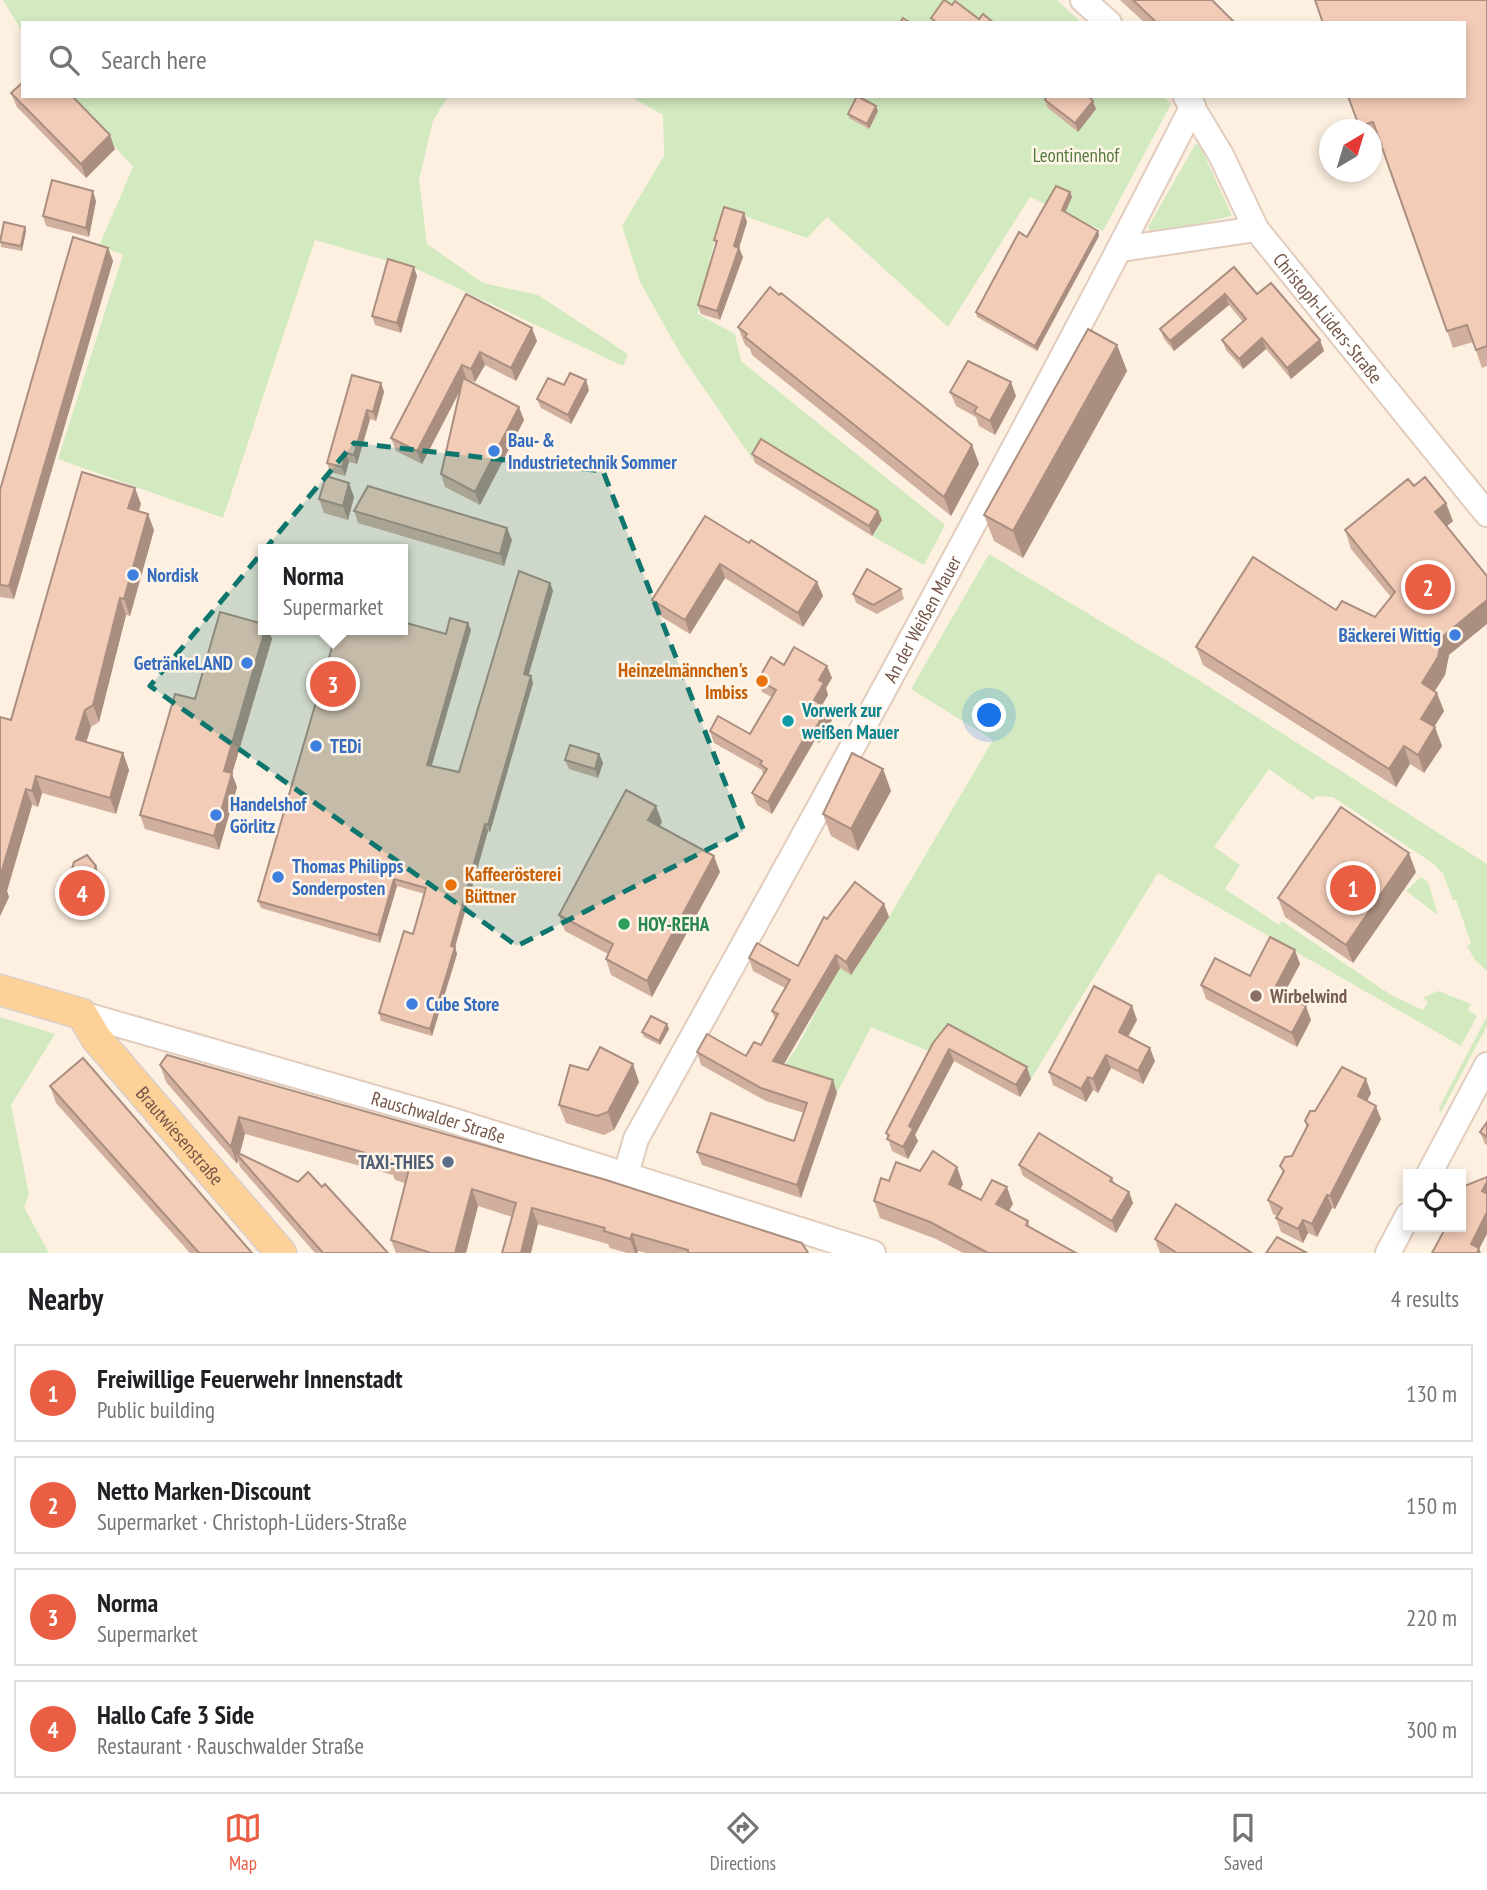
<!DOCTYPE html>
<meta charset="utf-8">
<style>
body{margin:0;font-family:"PT Sans Narrow",sans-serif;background:#f6f6f6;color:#202124}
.controls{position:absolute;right:21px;bottom:21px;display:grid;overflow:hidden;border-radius:0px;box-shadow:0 4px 10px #0003}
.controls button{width:63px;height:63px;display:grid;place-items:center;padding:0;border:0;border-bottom:2px solid #e0e0e0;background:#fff;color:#202124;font:35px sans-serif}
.compass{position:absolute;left:1319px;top:119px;width:63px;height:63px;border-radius:50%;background:#fff;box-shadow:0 4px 10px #0003;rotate:38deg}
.you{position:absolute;left:990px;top:716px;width:24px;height:24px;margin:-18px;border:5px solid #fff;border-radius:50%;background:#1a73e8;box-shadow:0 0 0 10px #1a73e833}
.badge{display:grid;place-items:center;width:46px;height:46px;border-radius:50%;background:#ea5e43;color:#fff;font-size:23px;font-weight:700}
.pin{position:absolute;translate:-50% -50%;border:4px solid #fff;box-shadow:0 2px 7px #0006}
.popup{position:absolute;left:258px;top:544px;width:150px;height:91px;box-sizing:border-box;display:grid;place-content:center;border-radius:0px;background:#fff;filter:drop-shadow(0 2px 5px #0005);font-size:23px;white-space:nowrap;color:#757577}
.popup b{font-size:26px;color:#202124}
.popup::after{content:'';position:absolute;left:50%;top:100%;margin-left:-14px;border:14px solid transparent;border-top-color:#fff}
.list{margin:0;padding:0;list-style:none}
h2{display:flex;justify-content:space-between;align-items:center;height:91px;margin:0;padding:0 28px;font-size:30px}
h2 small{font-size:23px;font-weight:400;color:#757577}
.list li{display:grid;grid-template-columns:46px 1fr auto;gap:21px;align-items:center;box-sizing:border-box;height:98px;margin:0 14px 14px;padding:0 14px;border:2px solid #e0e0e0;border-radius:0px}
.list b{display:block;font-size:26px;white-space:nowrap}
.list p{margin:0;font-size:23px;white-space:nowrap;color:#757577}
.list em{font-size:23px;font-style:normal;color:#757577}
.icon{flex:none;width:38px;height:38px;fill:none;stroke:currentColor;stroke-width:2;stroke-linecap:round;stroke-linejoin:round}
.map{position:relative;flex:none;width:1487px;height:1253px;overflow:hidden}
.search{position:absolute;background:#fff;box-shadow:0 4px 10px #0003;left:21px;right:21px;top:21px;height:77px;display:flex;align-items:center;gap:18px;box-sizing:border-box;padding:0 24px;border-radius:0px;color:#757577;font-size:26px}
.sheet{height:539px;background:#fff}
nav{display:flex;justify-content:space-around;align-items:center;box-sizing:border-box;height:98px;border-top:2px solid #e0e0e0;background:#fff;font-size:19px;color:#757577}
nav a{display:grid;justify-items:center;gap:4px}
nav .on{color:#ea5e43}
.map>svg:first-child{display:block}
.green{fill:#d3eac0}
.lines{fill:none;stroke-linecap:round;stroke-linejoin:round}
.minor-casing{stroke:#e1ccbd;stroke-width:28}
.major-casing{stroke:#d8cfcb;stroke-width:33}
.minor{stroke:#fff;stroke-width:24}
.major{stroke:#fdd198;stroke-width:30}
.wall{fill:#d1af9e}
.shaded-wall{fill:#aa8f81}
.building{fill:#f3ccb8;stroke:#aa8f81;stroke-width:2}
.marked{fill:#0f766e;fill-opacity:0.2;stroke:#0f766e;stroke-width:5;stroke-dasharray:14 9;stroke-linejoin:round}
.shop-dot{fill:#3f7fe0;stroke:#fff5e8;stroke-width:2.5}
.food-dot{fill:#e8710a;stroke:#fff5e8;stroke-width:2.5}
.culture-dot{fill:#0f9aa8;stroke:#fff5e8;stroke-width:2.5}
.leisure-dot{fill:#2e9e5b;stroke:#fff5e8;stroke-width:2.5}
.education-dot{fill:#8d6e63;stroke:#fff5e8;stroke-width:2.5}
.service-dot{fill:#5c6f8a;stroke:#fff5e8;stroke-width:2.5}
.labels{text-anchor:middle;stroke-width:5;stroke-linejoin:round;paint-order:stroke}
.park-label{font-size:19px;fill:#547a3f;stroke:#fff5e8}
.street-label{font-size:19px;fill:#745547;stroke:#fff5e8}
.shop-label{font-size:19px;font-weight:bold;fill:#366cbe;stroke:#fff5e8;text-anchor:start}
.food-label{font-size:19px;font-weight:bold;fill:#c56008;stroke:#fff5e8;text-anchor:end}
.culture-label{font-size:19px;font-weight:bold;fill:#0d838f;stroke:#fff5e8;text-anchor:start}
.leisure-label{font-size:19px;font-weight:bold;fill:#27864d;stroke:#fff5e8;text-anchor:start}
.education-label{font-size:19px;font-weight:bold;fill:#785e54;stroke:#fff5e8;text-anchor:start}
.service-label{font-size:19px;font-weight:bold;fill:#4e5e75;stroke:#fff5e8;text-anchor:end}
</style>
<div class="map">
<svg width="1487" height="1253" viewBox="0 0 1487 1253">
<rect width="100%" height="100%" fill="#fdf0e1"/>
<g class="green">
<path d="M 3,0 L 1057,0 L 1082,23 L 23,23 L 23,33 Z"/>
<path d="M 70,96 L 448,96 L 433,121 L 419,180 L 427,244 L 483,283 L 538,295 L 628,354 L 623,366 L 419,270 L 315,240 L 223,518 L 58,459 L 123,255 L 99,246 L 133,167 Z"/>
<path d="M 629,96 L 1163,96 L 1171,104 L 1103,231 L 1030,197 L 948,327 L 827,217 L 807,238 L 722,208 L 698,314 L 735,334 L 741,361 L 945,525 L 924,565 L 872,536 L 881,521 L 755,463 L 681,355 L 640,282 L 622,226 L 664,156 L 663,115 Z"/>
<path d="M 1199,143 L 1232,216 L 1151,234 L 1148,227 L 1195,145 Z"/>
<path d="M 989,554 L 1197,679 L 1487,864 L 1487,971 L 1475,960 L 1467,946 L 1471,943 L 1456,900 L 1453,900 L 1443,874 L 1434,864 L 1333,797 L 1317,796 L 1313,800 L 1269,769 L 1214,847 L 1240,865 L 1225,889 L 1279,925 L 1282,921 L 1391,995 L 1423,1010 L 1428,1002 L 1423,998 L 1438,991 L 1471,1004 L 1468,1010 L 1477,1016 L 1461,1046 L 1158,873 L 1031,1079 L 952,1036 L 938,1055 L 871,1027 L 837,1093 L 778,1074 L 797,1047 L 840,967 L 851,974 L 889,917 L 993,740 L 911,689 Z"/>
<path d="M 1421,877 L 1428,882 L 1438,915 L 1406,891 Z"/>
<path d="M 1487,1016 L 1487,1026 L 1440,1114 L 1439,1108 Z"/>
<path d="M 0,1017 L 55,1034 L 11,1105 L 29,1194 L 24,1207 L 49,1253 L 0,1253 Z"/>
</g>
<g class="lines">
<defs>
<g id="minor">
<path d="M 1083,0 L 1109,23"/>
<path id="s1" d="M 1186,97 L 1221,155 L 1256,229 L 1487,514"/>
<path d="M 1121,249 L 1256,229"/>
<path id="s2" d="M 82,1014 L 448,1119 L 873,1253"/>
<path id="s3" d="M 626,1174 L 636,1139 C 826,797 1015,454 1193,106"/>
<path d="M 1429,1174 L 1487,1065"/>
<path d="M 1388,1253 L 1408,1215"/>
</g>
<g id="major">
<path id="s4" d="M 0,990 L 82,1014 L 96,1038 L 281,1253"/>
</g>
</defs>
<use href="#minor" class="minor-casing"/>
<use href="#major" class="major-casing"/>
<use href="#minor" class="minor"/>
<use href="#major" class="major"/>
</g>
<g class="wall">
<path d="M 1120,0 L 1212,0 L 1235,23 L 1145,23 Z"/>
<path d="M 1487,0 L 1487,366 L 1482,368 L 1473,342 L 1453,348 L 1379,139 L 1371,141 L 1371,130 L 1360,130 L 1348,96 Z"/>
<path d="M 11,93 L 115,149 L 86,178 L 17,107 Z"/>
<path d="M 1042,96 L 1088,96 L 1096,109 L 1078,132 L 1048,108 L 1045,100 L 1045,99 Z"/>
<path d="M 878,111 L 869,129 L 849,118 L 848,114 Z"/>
<path d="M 1070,192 L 1072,197 L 1065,212 L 1098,231 L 1099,236 L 1037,351 L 977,317 L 976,312 L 1027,237 Z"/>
<path d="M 96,201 L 89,237 L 46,226 L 43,216 Z"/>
<path d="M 744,213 L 747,222 L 739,248 L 743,257 L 720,320 L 701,314 L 698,305 L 716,244 L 714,240 Z"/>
<path d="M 25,227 L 26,231 L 22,251 L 1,247 L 0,239 Z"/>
<path d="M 108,248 L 113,261 L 14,599 L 0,597 L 0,490 Z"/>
<path d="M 1234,267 L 1257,294 L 1320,340 L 1324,351 L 1291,379 L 1266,349 L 1243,369 L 1226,350 L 1222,340 L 1243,322 L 1229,305 L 1174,351 L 1164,339 L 1160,329 Z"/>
<path d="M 417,276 L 401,333 L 375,325 L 372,316 Z"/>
<path d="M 466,294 L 537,341 L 516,381 L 485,365 L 475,382 L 466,379 L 466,380 L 524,420 L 480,505 L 445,487 L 441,474 L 460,390 L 422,464 L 396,451 L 391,438 Z"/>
<path d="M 779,295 L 972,445 L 979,464 L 951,516 L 752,355 L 750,349 L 745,345 L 738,327 Z"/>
<path d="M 1117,345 L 1127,371 L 1023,558 L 994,541 L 984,515 Z"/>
<path d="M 381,383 L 384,392 L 376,421 L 370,419 L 357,464 L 349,462 L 345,476 L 330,472 L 327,463 Z"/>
<path d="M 564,385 L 589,390 L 571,424 L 541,408 L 537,399 Z"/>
<path d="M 950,392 L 1016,396 L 995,435 L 979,426 L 976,417 L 956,406 Z"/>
<path d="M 752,454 L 878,511 L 882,520 L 872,536 L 755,463 Z"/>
<path d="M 1414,486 L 1453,521 L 1447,526 L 1449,655 L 1445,675 L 1435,691 L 1444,711 L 1434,727 L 1442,746 L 1424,773 L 1410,764 L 1396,787 L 1203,665 L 1196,647 L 1336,610 L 1375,617 L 1391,597 L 1351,549 L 1345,530 Z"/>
<path d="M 354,497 L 348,520 L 324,513 L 319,499 Z"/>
<path d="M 141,504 L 139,511 L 154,530 L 130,616 L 126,615 L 99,722 L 91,727 L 86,742 L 123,753 L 129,770 L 116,814 L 42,793 L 38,807 L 32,805 L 7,891 L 9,897 L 0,916 L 0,717 L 11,720 Z"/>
<path d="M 354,511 L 512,540 L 504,566 L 358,523 Z"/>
<path d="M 749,543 L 817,582 L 823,596 L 803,627 L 725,578 L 690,634 L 657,614 L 652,600 Z"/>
<path d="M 550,583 L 553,591 L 528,675 L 531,676 L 533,683 L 490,832 L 488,831 L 455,947 L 457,954 L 432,1036 L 381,1021 L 379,1013 L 413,934 L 425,894 L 397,886 L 380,943 L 261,908 L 258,901 L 446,634 L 471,630 L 431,766 L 459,772 Z"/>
<path d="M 901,589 L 904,599 L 877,614 L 856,603 L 853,594 Z"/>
<path d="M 263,630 L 268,630 L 272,639 L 232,774 L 237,787 L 219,850 L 145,829 L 140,815 L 195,699 Z"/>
<path d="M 784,665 L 832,678 L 826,688 L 828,695 L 822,705 L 832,720 L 819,743 L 815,740 L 772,814 L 757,805 L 752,793 L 763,774 L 762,770 L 714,743 L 710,731 L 750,734 L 772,697 L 762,692 L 758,680 Z"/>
<path d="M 599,754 L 603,763 L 598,778 L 569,769 L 565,760 Z"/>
<path d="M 883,769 L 891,791 L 858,851 L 831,836 L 823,814 Z"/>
<path d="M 662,822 L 659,826 L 720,872 L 652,997 L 611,975 L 606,959 L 608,954 L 565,931 L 559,915 Z"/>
<path d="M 1416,872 L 1353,963 L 1285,917 L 1278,898 Z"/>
<path d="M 99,875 L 88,907 L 69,901 L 65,892 Z"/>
<path d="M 884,904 L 889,917 L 851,975 L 840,968 L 784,1064 L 837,1093 L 801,1198 L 702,1165 L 697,1152 L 794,1141 L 804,1113 L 766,1101 L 701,1065 L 697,1052 L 746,1056 L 761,1045 L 775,1019 L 772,1011 L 785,988 L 753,971 L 749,958 L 798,966 L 827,919 Z"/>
<path d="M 1300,964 L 1284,994 L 1311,1020 L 1297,1047 L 1206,999 L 1201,985 L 1250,976 Z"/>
<path d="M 1132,1006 L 1137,1020 L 1128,1037 L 1155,1061 L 1143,1084 L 1111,1068 L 1098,1093 L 1093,1090 L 1086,1102 L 1053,1085 L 1049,1072 Z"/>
<path d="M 667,1024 L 669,1029 L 660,1045 L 644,1037 L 642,1032 Z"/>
<path d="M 933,1043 L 1031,1079 L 1020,1097 L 954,1061 L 915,1135 L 918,1141 L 908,1159 L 892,1151 L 886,1133 Z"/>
<path d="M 160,1065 L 808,1253 L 646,1253 L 638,1251 L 637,1253 L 627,1253 L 610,1248 L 608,1244 L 512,1217 L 478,1206 L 466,1253 L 396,1253 L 391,1240 L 405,1183 L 395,1180 L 393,1175 L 245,1134 L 240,1153 L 388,1253 L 315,1253 L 240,1167 L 238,1160 L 237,1164 L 166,1082 Z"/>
<path d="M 588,1070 L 639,1082 L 614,1130 L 604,1135 L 566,1123 L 559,1105 Z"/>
<path d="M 50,1086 L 252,1253 L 190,1253 L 56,1103 Z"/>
<path d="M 1371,1093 L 1367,1101 L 1381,1119 L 1335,1209 L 1332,1208 L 1317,1237 L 1308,1233 L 1303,1243 L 1281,1232 L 1276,1218 L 1277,1216 L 1273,1214 L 1268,1200 L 1283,1172 L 1280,1166 L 1292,1156 L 1307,1128 L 1305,1121 L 1315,1111 Z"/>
<path d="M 1487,1122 L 1487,1145 L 1485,1144 L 1480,1132 Z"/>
<path d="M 1019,1165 L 1112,1178 L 1115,1184 L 1129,1192 L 1133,1203 L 1116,1233 L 1023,1176 Z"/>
<path d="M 920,1171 L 963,1184 L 960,1190 L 981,1200 L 1013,1204 L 1009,1211 L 1028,1221 L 1030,1227 L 1076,1253 L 963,1253 L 936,1239 L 880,1218 L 874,1201 L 889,1181 Z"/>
<path d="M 1155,1239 L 1252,1253 L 1160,1253 Z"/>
</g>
<g class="shaded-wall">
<path d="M 1093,101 L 1096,109 L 1078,132 L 1075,123 Z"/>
<path d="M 876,106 L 878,111 L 869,129 L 867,124 Z"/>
<path d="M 110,135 L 115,149 L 86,178 L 81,164 Z"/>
<path d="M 93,191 L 96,201 L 89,237 L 86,228 Z"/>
<path d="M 1070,192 L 1072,197 L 1064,215 L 1062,210 Z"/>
<path d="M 744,213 L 747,222 L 739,248 L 743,257 L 720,320 L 717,311 L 734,246 Z"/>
<path d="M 25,227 L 26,231 L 22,251 L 21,246 Z"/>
<path d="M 1098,231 L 1099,236 L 1037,351 L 1035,346 Z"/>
<path d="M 108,248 L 113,261 L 14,599 L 9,586 Z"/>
<path d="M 414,267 L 417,276 L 401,333 L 397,323 Z"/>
<path d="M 1225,294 L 1229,305 L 1174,351 L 1170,341 Z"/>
<path d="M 532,328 L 537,341 L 516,381 L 511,368 Z"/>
<path d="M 1262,338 L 1266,349 L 1243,369 L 1239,359 Z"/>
<path d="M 1320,340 L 1324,351 L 1291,379 L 1287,368 Z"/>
<path d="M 1117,345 L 1127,371 L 1023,558 L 1013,531 Z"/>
<path d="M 480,352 L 485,365 L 475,382 L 471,369 Z"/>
<path d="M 462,365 L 466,379 L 422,464 L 417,451 Z"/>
<path d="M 586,380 L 589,390 L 571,424 L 568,415 Z"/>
<path d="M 1011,382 L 1016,396 L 995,435 L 990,421 Z"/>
<path d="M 381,383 L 384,392 L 376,421 L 373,412 Z"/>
<path d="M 519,407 L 524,420 L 480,505 L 475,492 Z"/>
<path d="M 367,410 L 370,419 L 357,464 L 354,455 Z"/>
<path d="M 972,445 L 979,464 L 951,516 L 944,497 Z"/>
<path d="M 346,453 L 349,462 L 345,476 L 342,467 Z"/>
<path d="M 349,483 L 354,497 L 348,520 L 343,506 Z"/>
<path d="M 135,488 L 141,504 L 134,525 L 128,508 Z"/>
<path d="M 1446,503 L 1453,521 L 1442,530 L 1435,512 Z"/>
<path d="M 878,511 L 882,520 L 872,536 L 869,526 Z"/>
<path d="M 148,514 L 154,530 L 130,616 L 124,599 Z"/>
<path d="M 507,528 L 512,540 L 504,566 L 500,554 Z"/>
<path d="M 720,564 L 725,578 L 690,634 L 685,620 Z"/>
<path d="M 817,582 L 823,596 L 803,627 L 798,613 Z"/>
<path d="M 550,583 L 553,591 L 527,681 L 524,674 Z"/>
<path d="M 120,598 L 126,615 L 99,722 L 93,705 Z"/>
<path d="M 1487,600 L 1487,624 L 1449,655 L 1445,675 L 1428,701 L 1422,683 L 1442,637 Z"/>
<path d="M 468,623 L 471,630 L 430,772 L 427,765 Z"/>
<path d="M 265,630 L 268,630 L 272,639 L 232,774 L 237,787 L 219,850 L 214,836 L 224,771 Z"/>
<path d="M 827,666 L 832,678 L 826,688 L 828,695 L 818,712 L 814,700 L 819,680 Z"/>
<path d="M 531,676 L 533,683 L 490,832 L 488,825 Z"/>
<path d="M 1437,693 L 1444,711 L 1428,737 L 1421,719 Z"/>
<path d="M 827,708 L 832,720 L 819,743 L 814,731 Z"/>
<path d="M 85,710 L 91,727 L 82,756 L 76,739 Z"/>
<path d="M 1435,727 L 1442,746 L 1424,773 L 1418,755 Z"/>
<path d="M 810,728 L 815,740 L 772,814 L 768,802 Z"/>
<path d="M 1404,746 L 1410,764 L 1396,787 L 1389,769 Z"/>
<path d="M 123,753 L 129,770 L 116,814 L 110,798 Z"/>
<path d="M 599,754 L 603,763 L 598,778 L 595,769 Z"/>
<path d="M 883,769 L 891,791 L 858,851 L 851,829 Z"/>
<path d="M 36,776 L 42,793 L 38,807 L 32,791 Z"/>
<path d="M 26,789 L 32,805 L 7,891 L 9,897 L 0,916 L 0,877 Z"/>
<path d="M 656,806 L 662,822 L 654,836 L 648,820 Z"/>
<path d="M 485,824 L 488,831 L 455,947 L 457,954 L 432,1036 L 430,1029 L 451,946 Z"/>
<path d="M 1409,853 L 1416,872 L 1353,963 L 1346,945 Z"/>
<path d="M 714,856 L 720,872 L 652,997 L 647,981 Z"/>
<path d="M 96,866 L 99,875 L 88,907 L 84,898 Z"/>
<path d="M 394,879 L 397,886 L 380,943 L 378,935 Z"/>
<path d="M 884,904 L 889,917 L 851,975 L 846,962 Z"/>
<path d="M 1295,950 L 1300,964 L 1283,995 L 1286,1002 L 1276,986 Z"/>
<path d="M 836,955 L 840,968 L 778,1074 L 773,1061 Z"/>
<path d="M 1132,1006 L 1137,1020 L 1123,1045 L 1119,1032 Z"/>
<path d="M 1306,1006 L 1311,1020 L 1297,1047 L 1292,1033 Z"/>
<path d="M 667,1024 L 669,1029 L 660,1045 L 659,1041 Z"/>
<path d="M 1150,1048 L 1155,1061 L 1143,1084 L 1138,1071 Z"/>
<path d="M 949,1049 L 954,1061 L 915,1135 L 918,1141 L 908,1159 L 903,1147 L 909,1126 Z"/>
<path d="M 1106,1055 L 1111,1068 L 1098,1093 L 1093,1079 Z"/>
<path d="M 633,1064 L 639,1082 L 614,1130 L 608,1112 Z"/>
<path d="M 1027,1067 L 1031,1079 L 1020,1097 L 1016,1085 Z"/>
<path d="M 1088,1077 L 1093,1090 L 1086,1102 L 1081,1089 Z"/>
<path d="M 1366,1079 L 1371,1093 L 1363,1109 L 1358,1096 Z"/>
<path d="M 833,1080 L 837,1093 L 801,1198 L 797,1185 Z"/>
<path d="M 1376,1106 L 1381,1119 L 1335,1209 L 1330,1196 Z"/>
<path d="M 239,1117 L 245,1134 L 239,1156 L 234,1151 L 238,1160 L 237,1164 L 231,1147 Z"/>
<path d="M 957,1167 L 963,1184 L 955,1201 L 949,1184 Z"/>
<path d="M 1487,1182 L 1487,1204 L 1482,1191 Z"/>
<path d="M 1007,1187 L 1013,1204 L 1002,1221 L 996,1204 Z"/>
<path d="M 472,1189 L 478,1206 L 466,1253 L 455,1253 Z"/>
<path d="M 1129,1192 L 1133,1203 L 1116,1233 L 1112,1221 Z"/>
<path d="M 1327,1195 L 1332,1208 L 1317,1237 L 1312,1224 Z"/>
<path d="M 532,1208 L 538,1224 L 531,1253 L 521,1253 Z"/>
<path d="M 1487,1212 L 1487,1234 L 1479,1249 L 1481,1253 L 1474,1253 L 1471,1244 Z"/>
<path d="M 1303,1220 L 1308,1233 L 1303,1243 L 1298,1229 Z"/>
<path d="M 632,1234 L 638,1251 L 637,1253 L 635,1253 L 630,1239 Z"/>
</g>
<g class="building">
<path d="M 944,0 L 952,5 L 955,1 L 979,19 L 983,14 L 994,23 L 937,23 L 931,18 Z"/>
<path d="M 1133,0 L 1212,0 L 1235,23 L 1157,23 Z"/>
<path d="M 1315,0 L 1487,0 L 1487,346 L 1476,350 L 1467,325 L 1447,331 L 1373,122 L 1359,126 L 1348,96 L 1464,96 L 1464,23 L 1323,23 Z"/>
<path d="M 903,18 L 911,23 L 900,23 Z"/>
<path d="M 23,82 L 23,96 L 72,96 L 110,135 L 81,164 L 11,93 Z"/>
<path d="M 857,96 L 876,106 L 867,124 L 848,114 Z"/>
<path d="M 1047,96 L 1088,96 L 1093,101 L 1075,123 L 1045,100 Z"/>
<path d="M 52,180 L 93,191 L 86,228 L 43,216 Z"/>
<path d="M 1056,186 L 1070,192 L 1062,210 L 1098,231 L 1035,346 L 976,312 L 1019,232 L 1027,237 Z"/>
<path d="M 724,207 L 744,213 L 734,246 L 739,248 L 717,311 L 698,305 L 717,241 L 714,240 Z"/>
<path d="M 4,222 L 25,227 L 21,246 L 0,242 Z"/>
<path d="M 73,237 L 108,248 L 9,586 L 0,585 L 0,490 Z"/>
<path d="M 388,259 L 414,267 L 397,323 L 372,316 Z"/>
<path d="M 1234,267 L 1257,294 L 1271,283 L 1320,340 L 1287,368 L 1262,338 L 1239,359 L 1222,340 L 1246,319 L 1225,294 L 1170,341 L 1160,329 Z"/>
<path d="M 770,287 L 779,295 L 781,293 L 972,445 L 944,497 L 745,337 L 747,334 L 738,327 Z"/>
<path d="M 466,294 L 532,328 L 511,368 L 480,352 L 471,369 L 462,365 L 417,451 L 391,438 Z"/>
<path d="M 1088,329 L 1117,345 L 1013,531 L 984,515 Z"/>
<path d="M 968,361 L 1011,382 L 990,421 L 974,412 L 977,407 L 950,392 Z"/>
<path d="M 570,373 L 586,380 L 568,415 L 537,399 L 548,378 L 564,385 Z"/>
<path d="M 352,375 L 381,383 L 373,412 L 367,410 L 354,455 L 346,453 L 342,467 L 327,463 Z"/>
<path d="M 463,378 L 519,407 L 475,492 L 441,474 Z"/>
<path d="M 761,439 L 878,511 L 869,526 L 752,454 Z"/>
<path d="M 82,472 L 135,488 L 128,508 L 148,514 L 124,599 L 120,598 L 93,705 L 85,710 L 76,739 L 123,753 L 110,798 L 36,776 L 32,791 L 26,789 L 0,877 L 0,717 L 11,720 Z"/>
<path d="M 326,476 L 349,483 L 343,506 L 319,499 Z"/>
<path d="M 1425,477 L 1446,503 L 1435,512 L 1487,576 L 1487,600 L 1442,637 L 1438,657 L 1422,683 L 1437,693 L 1421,719 L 1435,727 L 1418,755 L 1404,746 L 1389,769 L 1196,647 L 1253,557 L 1336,610 L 1342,601 L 1375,617 L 1395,592 L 1345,530 L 1408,479 L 1414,486 Z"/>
<path d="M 368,486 L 507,528 L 500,554 L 354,511 Z"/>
<path d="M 705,516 L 749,543 L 751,540 L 817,582 L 798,613 L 720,564 L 685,620 L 652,600 Z"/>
<path d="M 867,569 L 901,589 L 873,605 L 853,594 Z"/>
<path d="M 519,571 L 550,583 L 524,674 L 531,676 L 488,825 L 485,824 L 451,946 L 455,947 L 430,1029 L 379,1013 L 404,931 L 413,934 L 426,888 L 394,879 L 378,935 L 258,901 L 337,630 L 403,630 L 403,622 L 446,634 L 450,618 L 468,623 L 427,765 L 459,772 Z"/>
<path d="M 220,612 L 263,624 L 263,630 L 265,630 L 224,771 L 232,773 L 214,836 L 140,815 L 175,694 L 195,699 Z"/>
<path d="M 794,647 L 827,666 L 819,680 L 824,683 L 814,700 L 827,708 L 814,731 L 810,728 L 768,802 L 752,793 L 767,769 L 760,764 L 762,761 L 710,731 L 718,716 L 750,734 L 776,690 L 758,680 L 771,657 L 784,665 Z"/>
<path d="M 570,745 L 599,754 L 595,769 L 565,760 Z"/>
<path d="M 852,753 L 883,769 L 851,829 L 823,814 Z"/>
<path d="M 626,790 L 656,806 L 648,820 L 714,856 L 647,981 L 606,959 L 613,944 L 559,915 Z"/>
<path d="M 1341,807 L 1409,853 L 1346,945 L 1278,898 Z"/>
<path d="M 87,855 L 96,866 L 84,898 L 65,892 L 74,862 Z"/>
<path d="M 855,882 L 884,904 L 846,962 L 836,955 L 773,1061 L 833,1080 L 797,1185 L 697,1152 L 711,1113 L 794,1141 L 807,1103 L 761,1088 L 697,1052 L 707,1034 L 746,1056 L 754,1042 L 761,1045 L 778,1014 L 772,1011 L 790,980 L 749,958 L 757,943 L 798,966 L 824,917 L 827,919 Z"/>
<path d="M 1270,937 L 1295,950 L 1276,986 L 1281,988 L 1279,992 L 1306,1006 L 1292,1033 L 1201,985 L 1215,958 L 1250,976 Z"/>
<path d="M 1094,986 L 1132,1006 L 1119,1032 L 1150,1048 L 1138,1071 L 1106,1055 L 1093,1079 L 1088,1077 L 1081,1089 L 1049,1072 Z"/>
<path d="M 651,1016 L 667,1024 L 659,1041 L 642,1032 Z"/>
<path d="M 948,1024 L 1027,1067 L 1016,1085 L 949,1049 L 909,1126 L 913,1129 L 903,1147 L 887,1139 L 889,1135 L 886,1133 L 933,1043 Z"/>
<path d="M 600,1047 L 633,1064 L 608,1112 L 597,1116 L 559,1105 L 570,1065 L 588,1070 Z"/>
<path d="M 167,1055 L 603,1179 L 802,1243 L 808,1253 L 688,1253 L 688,1250 L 632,1234 L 630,1239 L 604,1231 L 605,1228 L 532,1208 L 521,1253 L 502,1253 L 516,1203 L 472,1189 L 455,1253 L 431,1253 L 391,1240 L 409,1169 L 389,1164 L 390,1160 L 239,1117 L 231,1147 L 160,1065 Z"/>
<path d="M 83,1058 L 252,1253 L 199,1253 L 50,1086 Z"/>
<path d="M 1342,1067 L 1366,1079 L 1358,1096 L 1376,1106 L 1330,1196 L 1327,1195 L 1312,1224 L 1303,1220 L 1298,1229 L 1276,1218 L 1282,1208 L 1268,1200 L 1284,1171 L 1280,1166 L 1285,1157 L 1292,1156 L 1308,1125 L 1305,1121 L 1310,1111 L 1315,1111 Z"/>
<path d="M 1487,1122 L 1487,1137 L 1480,1132 Z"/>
<path d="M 1039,1133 L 1112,1178 L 1110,1181 L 1129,1192 L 1112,1221 L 1019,1165 Z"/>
<path d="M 234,1151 L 298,1182 L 308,1172 L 322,1187 L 325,1184 L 388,1253 L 323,1253 Z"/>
<path d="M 933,1151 L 957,1167 L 949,1184 L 981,1200 L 992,1180 L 1007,1187 L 996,1204 L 1028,1221 L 1026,1225 L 1076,1253 L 988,1253 L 930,1222 L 874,1201 L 881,1178 L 889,1181 L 896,1162 L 920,1171 Z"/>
<path d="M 1487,1177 L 1487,1182 L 1482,1191 L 1487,1194 L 1487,1212 L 1471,1244 L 1479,1248 L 1477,1253 L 1432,1253 L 1446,1227 L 1461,1227 L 1462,1187 Z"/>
<path d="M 1176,1204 L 1252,1253 L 1177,1253 L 1155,1239 Z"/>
<path d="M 1277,1237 L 1307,1253 L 1266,1253 Z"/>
</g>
<path class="marked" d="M 354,443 L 603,471 L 744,831 L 517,946 L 150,686 Z"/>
<g class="shop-dot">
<circle cx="494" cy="451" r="7"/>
<circle cx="133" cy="575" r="7"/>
<circle cx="1455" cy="635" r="7"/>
<circle cx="247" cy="663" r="7"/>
<circle cx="316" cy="746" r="7"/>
<circle cx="216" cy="815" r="7"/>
<circle cx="278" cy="877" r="7"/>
<circle cx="412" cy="1004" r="7"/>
</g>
<g class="food-dot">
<circle cx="762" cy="681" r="7"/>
<circle cx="451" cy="885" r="7"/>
</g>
<circle class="culture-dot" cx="788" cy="721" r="7"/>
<circle class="leisure-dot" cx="624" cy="924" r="7"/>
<circle class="education-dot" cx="1256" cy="996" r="7"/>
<circle class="service-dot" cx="448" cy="1162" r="7"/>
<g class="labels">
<g class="park-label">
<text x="1076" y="162">Leontinenhof</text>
</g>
<g class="street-label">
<text dy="7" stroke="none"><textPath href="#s1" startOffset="264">Christoph-Lüders-Straße</textPath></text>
<text dy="7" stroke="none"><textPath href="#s3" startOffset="630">An der Weißen Mauer</textPath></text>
<text dy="7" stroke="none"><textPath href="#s2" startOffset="371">Rauschwalder Straße</textPath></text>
<text dy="7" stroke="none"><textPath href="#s4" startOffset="242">Brautwiesenstraße</textPath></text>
</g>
<g class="shop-label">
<text x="508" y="447">Bau- &amp;<tspan x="508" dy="22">Industrietechnik Sommer</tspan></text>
<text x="147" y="582">Nordisk</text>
<text x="1441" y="642" text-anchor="end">Bäckerei Wittig</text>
<text x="233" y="670" text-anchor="end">GetränkeLAND</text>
<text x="330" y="753">TEDi</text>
<text x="230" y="811">Handelshof<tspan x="230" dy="22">Görlitz</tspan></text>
<text x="292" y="873">Thomas Philipps<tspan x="292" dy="22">Sonderposten</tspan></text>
<text x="426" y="1011">Cube Store</text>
</g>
<g class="food-label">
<text x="748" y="677">Heinzelmännchen's<tspan x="748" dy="22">Imbiss</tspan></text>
<text x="465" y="881" text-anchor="start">Kaffeerösterei<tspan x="465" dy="22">Büttner</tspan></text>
</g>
<g class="culture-label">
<text x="802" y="717">Vorwerk zur<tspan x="802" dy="22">weißen Mauer</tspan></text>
</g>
<g class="leisure-label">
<text x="638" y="931">HOY-REHA</text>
</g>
<g class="education-label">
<text x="1270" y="1003">Wirbelwind</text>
</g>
<g class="service-label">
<text x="434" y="1169">TAXI-THIES</text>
</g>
</g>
</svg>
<div class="controls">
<button><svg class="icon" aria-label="locate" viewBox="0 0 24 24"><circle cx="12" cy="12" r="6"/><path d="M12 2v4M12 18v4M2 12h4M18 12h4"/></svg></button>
</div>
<svg class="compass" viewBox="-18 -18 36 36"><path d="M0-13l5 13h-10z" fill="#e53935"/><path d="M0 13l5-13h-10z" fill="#757577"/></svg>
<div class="you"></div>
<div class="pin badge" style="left:1353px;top:888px">1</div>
<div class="pin badge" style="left:1428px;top:587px">2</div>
<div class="pin badge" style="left:333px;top:684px">3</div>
<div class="popup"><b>Norma</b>Supermarket</div>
<div class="pin badge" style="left:82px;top:893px">4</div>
<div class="search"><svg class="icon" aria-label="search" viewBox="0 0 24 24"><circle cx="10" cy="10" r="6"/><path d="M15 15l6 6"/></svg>Search here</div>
</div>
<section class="sheet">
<h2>Nearby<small>4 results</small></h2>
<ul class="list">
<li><span class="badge">1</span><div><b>Freiwillige Feuerwehr Innenstadt</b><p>Public building</p></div><em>130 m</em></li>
<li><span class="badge">2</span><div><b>Netto Marken-Discount</b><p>Supermarket · Christoph-Lüders-Straße</p></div><em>150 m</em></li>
<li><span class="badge">3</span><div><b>Norma</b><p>Supermarket</p></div><em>220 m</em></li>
<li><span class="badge">4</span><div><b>Hallo Cafe 3 Side</b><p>Restaurant · Rauschwalder Straße</p></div><em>300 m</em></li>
</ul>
</section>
<nav>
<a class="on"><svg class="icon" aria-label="map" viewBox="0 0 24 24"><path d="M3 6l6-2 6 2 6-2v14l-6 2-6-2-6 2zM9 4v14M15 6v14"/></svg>Map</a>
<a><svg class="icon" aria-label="directions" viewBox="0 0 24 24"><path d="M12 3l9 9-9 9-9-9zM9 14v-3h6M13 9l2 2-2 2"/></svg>Directions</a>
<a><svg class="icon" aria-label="saved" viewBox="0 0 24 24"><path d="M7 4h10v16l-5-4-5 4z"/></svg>Saved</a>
</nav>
